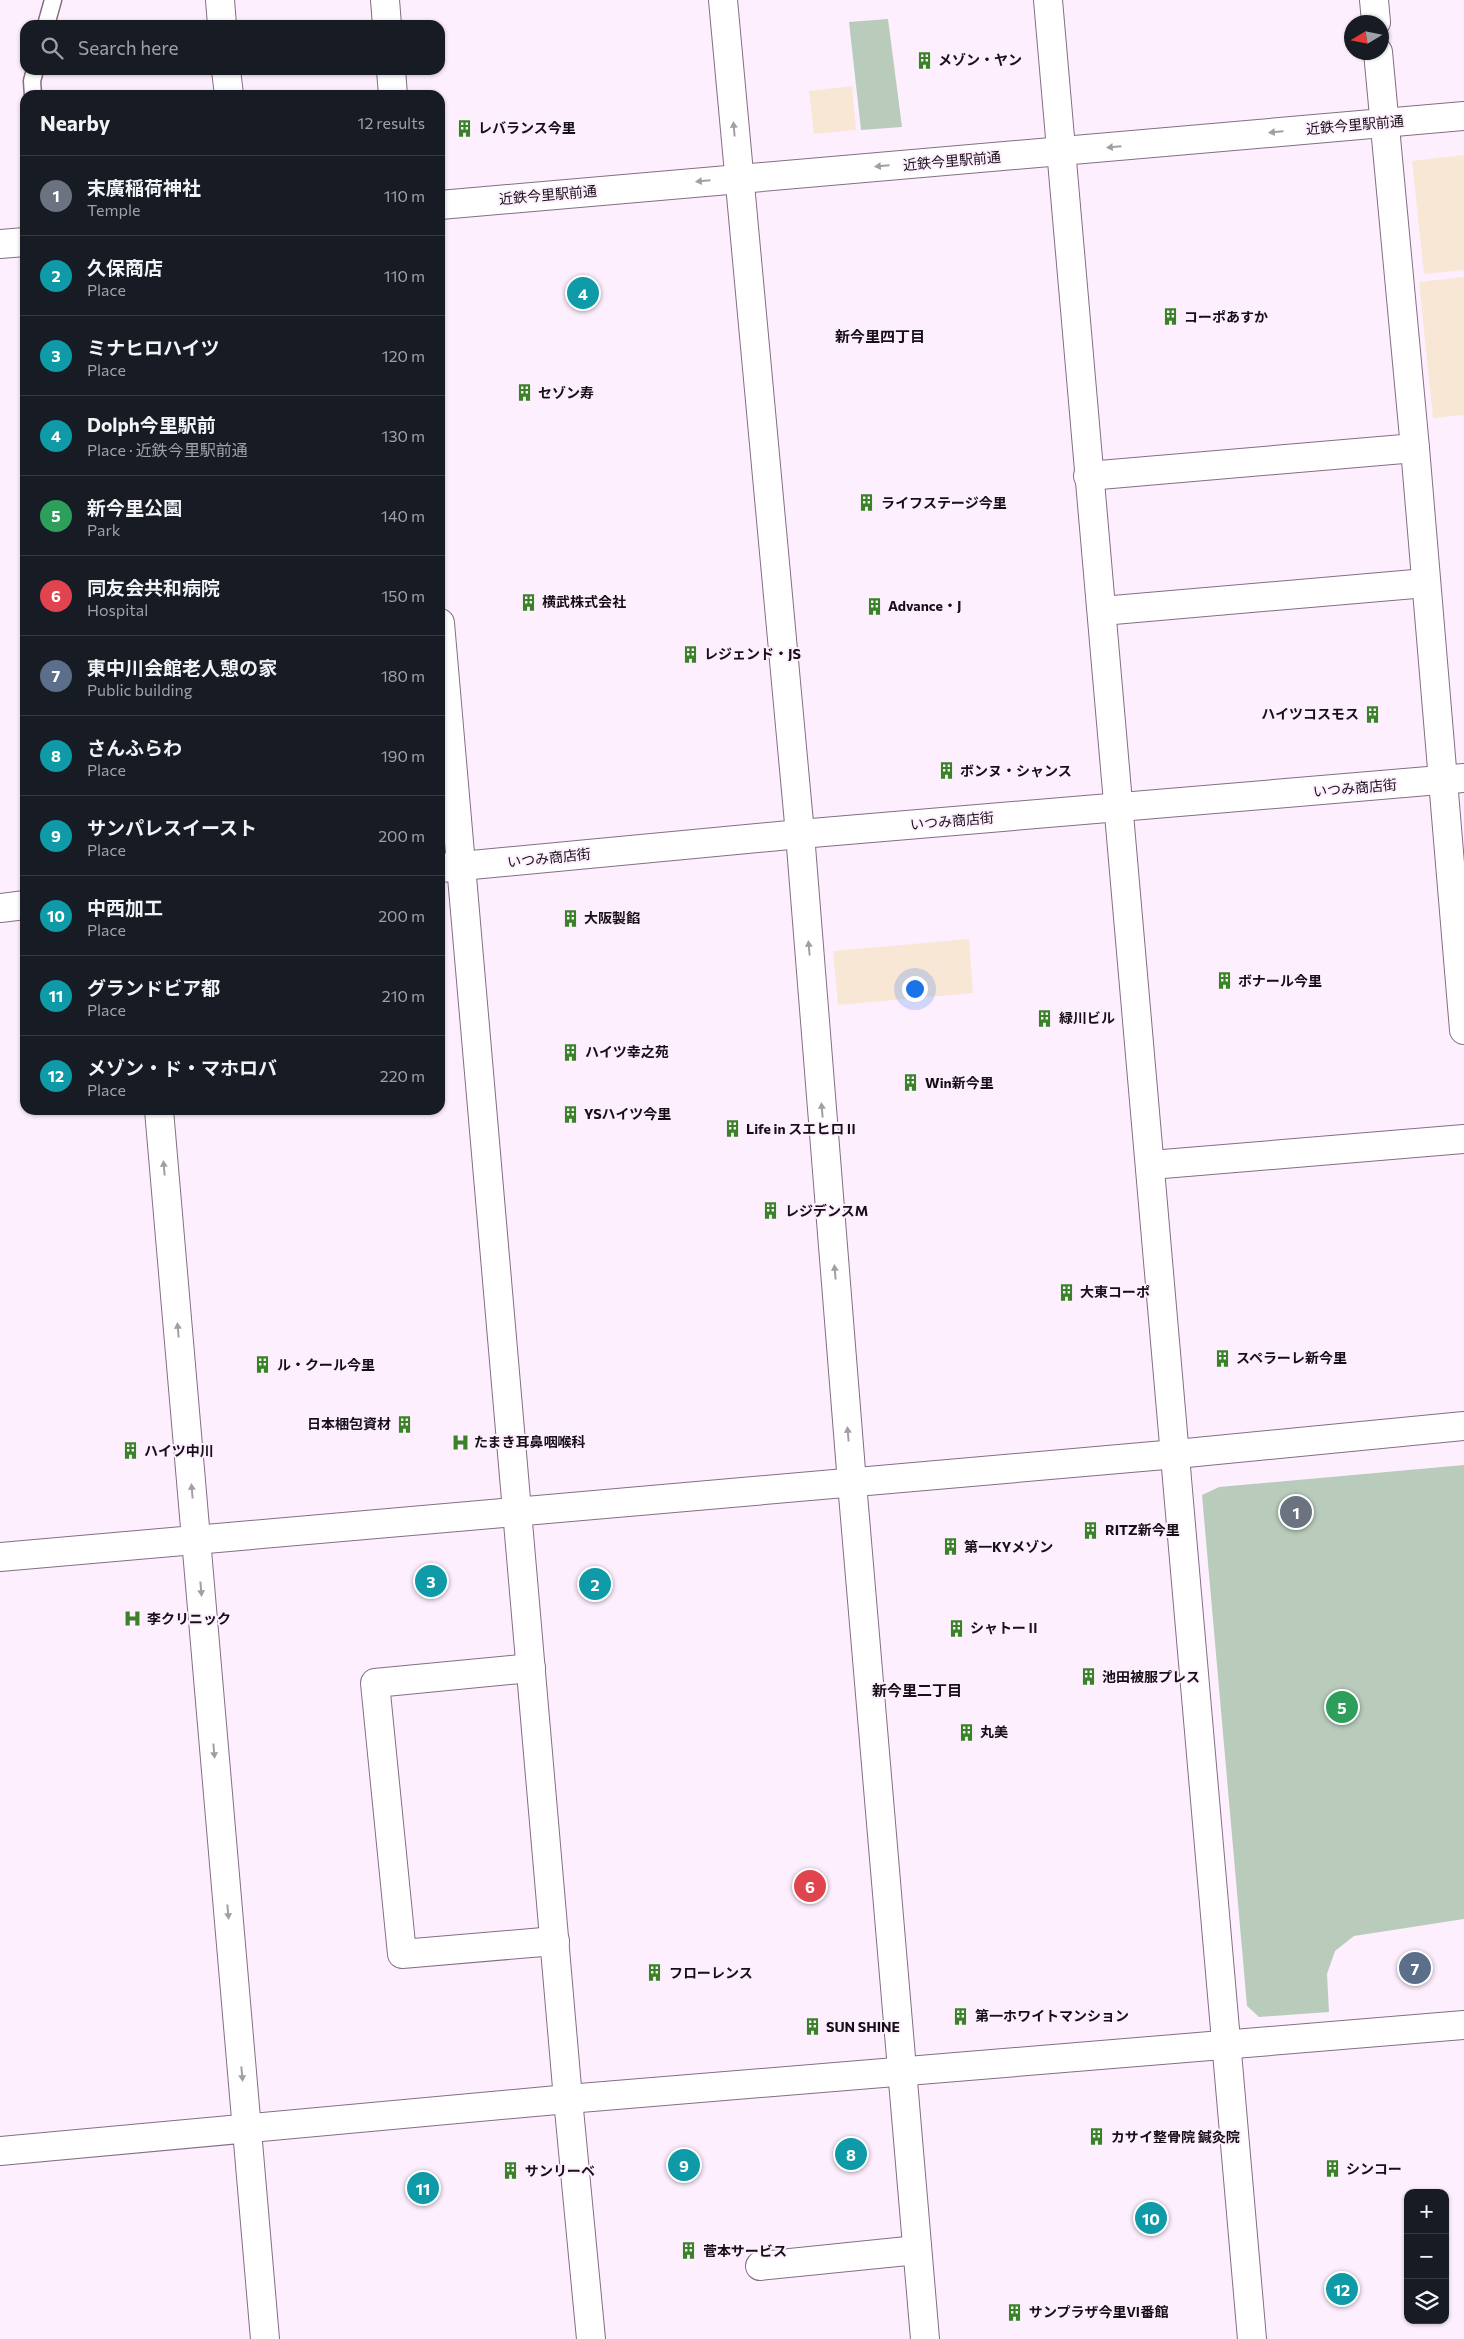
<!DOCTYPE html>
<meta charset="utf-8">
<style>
body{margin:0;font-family:Commissioner,"Noto Sans JP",sans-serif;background:#242831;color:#f1f3f6}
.controls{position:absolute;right:15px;bottom:15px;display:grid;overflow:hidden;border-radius:10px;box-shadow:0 1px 4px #0004}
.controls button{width:45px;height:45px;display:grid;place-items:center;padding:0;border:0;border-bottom:1px solid #363941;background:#171b24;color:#f1f3f6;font:25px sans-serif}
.compass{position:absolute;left:1344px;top:15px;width:45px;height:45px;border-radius:50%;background:#171b24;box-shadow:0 1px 4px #0004;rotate:260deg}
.you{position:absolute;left:914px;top:988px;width:18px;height:18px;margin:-12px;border:4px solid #fff;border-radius:50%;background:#1a73e8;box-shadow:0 0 0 8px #1a73e833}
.badge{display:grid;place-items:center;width:32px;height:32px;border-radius:50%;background:#398228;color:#fff;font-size:16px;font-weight:700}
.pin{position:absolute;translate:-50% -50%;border:2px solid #fff;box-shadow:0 1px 5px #0006}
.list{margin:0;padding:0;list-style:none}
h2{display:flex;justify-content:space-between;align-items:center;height:65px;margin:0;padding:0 20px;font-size:21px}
h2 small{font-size:16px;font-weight:400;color:#9ea1a6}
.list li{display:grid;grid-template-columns:32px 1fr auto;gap:15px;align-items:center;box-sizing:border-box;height:80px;padding:0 20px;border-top:1px solid #363941}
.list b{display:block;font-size:19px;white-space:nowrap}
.list p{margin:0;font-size:16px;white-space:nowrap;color:#9ea1a6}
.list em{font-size:16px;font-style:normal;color:#9ea1a6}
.icon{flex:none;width:28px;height:28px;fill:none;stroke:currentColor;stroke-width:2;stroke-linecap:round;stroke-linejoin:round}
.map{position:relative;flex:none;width:1464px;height:2339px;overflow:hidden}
.search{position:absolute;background:#171b24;box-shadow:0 1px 4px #0004;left:20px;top:20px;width:425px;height:55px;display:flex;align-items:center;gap:12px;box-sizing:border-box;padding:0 18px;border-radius:15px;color:#9ea1a6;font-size:19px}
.panel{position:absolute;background:#171b24;box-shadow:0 1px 4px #0004;left:20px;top:90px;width:425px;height:1025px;border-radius:15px}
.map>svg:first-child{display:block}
.commercial{fill:#f9e7d6}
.green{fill:#b9ccbc}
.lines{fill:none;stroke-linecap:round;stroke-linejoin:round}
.lane-casing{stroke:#836e84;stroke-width:19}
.street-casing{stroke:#836e84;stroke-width:30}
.secondary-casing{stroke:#836e84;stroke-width:30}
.lane{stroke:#fff;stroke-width:16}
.street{stroke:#fff;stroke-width:28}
.secondary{stroke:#fff;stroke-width:28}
.oneway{fill:#a29fa3}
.labels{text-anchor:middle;stroke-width:4;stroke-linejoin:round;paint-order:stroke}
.poi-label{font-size:14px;font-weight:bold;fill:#170f18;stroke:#feeffe;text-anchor:start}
.street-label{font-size:14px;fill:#170f18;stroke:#feeffe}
.neighbourhood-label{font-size:15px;font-weight:bold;fill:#170f18;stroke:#feeffe}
</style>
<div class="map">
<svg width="1464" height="2339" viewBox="0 0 1464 2339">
<rect width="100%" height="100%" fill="#feeffe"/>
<g class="commercial">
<path d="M 852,86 L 856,130 L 814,134 L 809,91 Z"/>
<path d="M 1464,155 L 1464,270 L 1424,274 L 1412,161 Z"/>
<path d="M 1464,277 L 1464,415 L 1433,418 L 1419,282 Z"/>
<path d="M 969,939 L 973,993 L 838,1005 L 833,951 Z"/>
</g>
<g class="green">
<path d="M 888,19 L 902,127 L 861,130 L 849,22 Z"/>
<path d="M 1464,1465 L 1464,1919 L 1354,1936 L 1335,1951 L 1327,1974 L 1329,2012 L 1259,2017 L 1247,2006 L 1202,1495 L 1219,1487 Z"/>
</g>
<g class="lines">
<defs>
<g id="lane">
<path d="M 46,25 L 53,0"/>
<path d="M 33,95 L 32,81 L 35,70"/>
</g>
<g id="street">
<path d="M 220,0 L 222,25"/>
<path d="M 385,0 L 387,25"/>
<path d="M 723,0 L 800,834 L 852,1483 L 925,2339"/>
<path d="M 1048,0 L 1252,2339"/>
<path d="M 1374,0 L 1376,22"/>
<path d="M 1378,52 L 1415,448 L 1464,1030"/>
<path d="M 226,70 L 229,95"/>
<path d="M 391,70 L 393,95"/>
<path d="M 440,205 L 1464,116"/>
<path d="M 0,244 L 25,242"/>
<path d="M 1088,476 L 1415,448"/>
<path d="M 1102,611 L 1426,583"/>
<path d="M 440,623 L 568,2099 L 591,2339"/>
<path d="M 440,868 L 800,834 L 1464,778"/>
<path d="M 0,908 L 25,905"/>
<path d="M 159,1110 L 265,2339"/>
<path d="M 1151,1165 L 1464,1139"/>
<path d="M 531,1668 L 375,1683 L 402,1954 L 555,1941"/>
<path d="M 0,2151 L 568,2099 L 1464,2025"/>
<path d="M 760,2266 L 917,2250"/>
</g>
<path id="secondary" d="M 0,1557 L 1176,1454 L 1464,1426"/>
</defs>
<use href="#lane" class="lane-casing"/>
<use href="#street" class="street-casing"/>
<use href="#secondary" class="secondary-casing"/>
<use href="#lane" class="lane"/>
<use href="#street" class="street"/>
<use href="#secondary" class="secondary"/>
</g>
<defs><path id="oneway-solid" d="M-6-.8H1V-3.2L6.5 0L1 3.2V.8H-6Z" transform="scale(1.25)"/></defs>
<g class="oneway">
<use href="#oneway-solid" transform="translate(734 129) rotate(-95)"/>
<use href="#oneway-solid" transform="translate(1276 132) rotate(175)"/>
<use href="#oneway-solid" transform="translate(1114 147) rotate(175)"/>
<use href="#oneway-solid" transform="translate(882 166) rotate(175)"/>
<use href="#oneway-solid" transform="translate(703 181) rotate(175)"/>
<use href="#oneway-solid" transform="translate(809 948) rotate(-95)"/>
<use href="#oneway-solid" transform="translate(822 1110) rotate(-95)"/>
<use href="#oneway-solid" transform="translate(164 1168) rotate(-95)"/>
<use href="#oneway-solid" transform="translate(835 1272) rotate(-95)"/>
<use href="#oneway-solid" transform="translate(178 1330) rotate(-95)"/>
<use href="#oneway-solid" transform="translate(848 1434) rotate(-95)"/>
<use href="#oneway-solid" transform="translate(192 1491) rotate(-95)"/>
<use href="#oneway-solid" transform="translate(201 1589) rotate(85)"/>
<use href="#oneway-solid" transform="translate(214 1751) rotate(85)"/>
<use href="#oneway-solid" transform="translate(228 1912) rotate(85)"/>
<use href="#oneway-solid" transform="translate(242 2074) rotate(85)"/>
</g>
<defs>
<symbol id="building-bare" viewBox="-9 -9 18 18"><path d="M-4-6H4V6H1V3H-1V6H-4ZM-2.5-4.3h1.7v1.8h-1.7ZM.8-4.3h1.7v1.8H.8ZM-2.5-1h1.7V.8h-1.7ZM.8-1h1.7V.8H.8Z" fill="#398228" stroke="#feeffe" stroke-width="2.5" paint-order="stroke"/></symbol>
<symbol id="hospital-bare" viewBox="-9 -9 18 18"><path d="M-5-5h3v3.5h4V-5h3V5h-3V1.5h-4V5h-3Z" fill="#398228" stroke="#feeffe" stroke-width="2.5" paint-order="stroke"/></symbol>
</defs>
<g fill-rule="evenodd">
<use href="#building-bare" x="912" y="48" width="25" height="25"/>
<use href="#building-bare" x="452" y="116" width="25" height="25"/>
<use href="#building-bare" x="1158" y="304" width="25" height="25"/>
<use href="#building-bare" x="512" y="380" width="25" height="25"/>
<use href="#building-bare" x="854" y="490" width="25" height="25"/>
<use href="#building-bare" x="516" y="590" width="25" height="25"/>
<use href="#building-bare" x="862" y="594" width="25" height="25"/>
<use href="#building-bare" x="678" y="642" width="25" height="25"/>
<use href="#building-bare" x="1360" y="702" width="25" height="25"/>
<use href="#building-bare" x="934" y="758" width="25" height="25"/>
<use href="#building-bare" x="558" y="906" width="25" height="25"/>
<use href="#building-bare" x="1212" y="968" width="25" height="25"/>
<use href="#building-bare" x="1032" y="1006" width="25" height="25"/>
<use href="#building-bare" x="558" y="1040" width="25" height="25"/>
<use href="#building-bare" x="898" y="1070" width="25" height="25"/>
<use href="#building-bare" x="558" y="1102" width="25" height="25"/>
<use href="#building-bare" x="720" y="1116" width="25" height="25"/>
<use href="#building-bare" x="758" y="1198" width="25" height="25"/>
<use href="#building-bare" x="1054" y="1280" width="25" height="25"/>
<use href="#building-bare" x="1210" y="1346" width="25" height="25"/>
<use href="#building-bare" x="250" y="1352" width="25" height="25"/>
<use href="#building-bare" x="392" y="1412" width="25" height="25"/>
<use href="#hospital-bare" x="448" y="1430" width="25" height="25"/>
<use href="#building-bare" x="118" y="1438" width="25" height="25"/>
<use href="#building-bare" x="1078" y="1518" width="25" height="25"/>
<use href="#building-bare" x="938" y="1534" width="25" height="25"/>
<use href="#hospital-bare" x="120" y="1606" width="25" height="25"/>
<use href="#building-bare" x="944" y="1616" width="25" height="25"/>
<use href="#building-bare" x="1076" y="1664" width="25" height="25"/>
<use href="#building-bare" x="954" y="1720" width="25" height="25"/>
<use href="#building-bare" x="642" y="1960" width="25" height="25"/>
<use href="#building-bare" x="948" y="2004" width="25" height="25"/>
<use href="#building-bare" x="800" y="2014" width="25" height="25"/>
<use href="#building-bare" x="1084" y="2124" width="25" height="25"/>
<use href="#building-bare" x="1320" y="2156" width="25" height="25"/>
<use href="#building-bare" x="498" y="2158" width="25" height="25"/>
<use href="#building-bare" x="676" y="2238" width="25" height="25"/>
<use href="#building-bare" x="1002" y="2300" width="25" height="25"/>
</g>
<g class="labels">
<g class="poi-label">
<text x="938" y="65">メゾン・ヤン</text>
<text x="478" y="133">レバランス今里</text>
<text x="1184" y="322">コーポあすか</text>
<text x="538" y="398">セゾン寿</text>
<text x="881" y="508">ライフステージ今里</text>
<text x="542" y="607">横武株式会社</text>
<text x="888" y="611">Advance・J</text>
<text x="704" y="659">レジェンド・JS</text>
<text x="1359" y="719" text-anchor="end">ハイツコスモス</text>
<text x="960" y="776">ボンヌ・シャンス</text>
<text x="584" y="923">大阪製餡</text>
<text x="1238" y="986">ボナール今里</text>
<text x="1059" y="1023">緑川ビル</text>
<text x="585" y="1057">ハイツ幸之苑</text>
<text x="925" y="1088">Win新今里</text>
<text x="584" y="1119">YSハイツ今里</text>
<text x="746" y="1134">Life in スエヒロⅡ</text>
<text x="785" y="1216">レジデンスM</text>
<text x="1080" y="1297">大東コーポ</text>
<text x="1236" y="1363">スペラーレ新今里</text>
<text x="277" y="1370">ル・クール今里</text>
<text x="391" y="1429" text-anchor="end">日本梱包資材</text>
<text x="474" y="1447">たまき耳鼻咽喉科</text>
<text x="144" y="1456">ハイツ中川</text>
<text x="1105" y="1535">RITZ新今里</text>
<text x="964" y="1552">第一KYメゾン</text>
<text x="147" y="1624">李クリニック</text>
<text x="970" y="1633">シャトーⅡ</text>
<text x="1102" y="1682">池田被服プレス</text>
<text x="980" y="1737">丸美</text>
<text x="669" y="1978">フローレンス</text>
<text x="975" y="2021">第一ホワイトマンション</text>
<text x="826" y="2032">SUN SHINE</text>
<text x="1111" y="2142">カサイ整骨院 鍼灸院</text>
<text x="1346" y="2174">シンコー</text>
<text x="525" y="2176">サンリーベ</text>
<text x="703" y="2256">菅本サービス</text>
<text x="1029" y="2317">サンプラザ今里Ⅵ番館</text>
</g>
<g class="street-label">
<text transform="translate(1355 125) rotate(-5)" y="5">近鉄今里駅前通</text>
<text transform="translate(952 161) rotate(-5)" y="5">近鉄今里駅前通</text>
<text transform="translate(548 195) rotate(-5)" y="5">近鉄今里駅前通</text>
<text transform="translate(1355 788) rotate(-5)" y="5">いつみ商店街</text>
<text transform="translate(952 821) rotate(-5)" y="5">いつみ商店街</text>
<text transform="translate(549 858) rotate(-6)" y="5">いつみ商店街</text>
</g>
<g class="neighbourhood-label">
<text x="880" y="342">新今里四丁目</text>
<text x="917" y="1696">新今里二丁目</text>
</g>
</g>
</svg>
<div class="controls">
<button>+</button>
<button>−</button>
<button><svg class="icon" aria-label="layers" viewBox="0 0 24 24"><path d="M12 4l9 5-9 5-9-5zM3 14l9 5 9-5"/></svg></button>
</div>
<svg class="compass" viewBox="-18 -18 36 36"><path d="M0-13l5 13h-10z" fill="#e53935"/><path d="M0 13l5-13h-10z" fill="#9ea1a6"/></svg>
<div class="you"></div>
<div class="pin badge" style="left:1296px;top:1512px;background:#6b7280">1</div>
<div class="pin badge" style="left:595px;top:1584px;background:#0f9aa8">2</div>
<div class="pin badge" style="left:431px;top:1581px;background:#0f9aa8">3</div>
<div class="pin badge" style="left:583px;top:293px;background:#0f9aa8">4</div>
<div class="pin badge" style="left:1342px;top:1707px;background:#2e9e5b">5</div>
<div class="pin badge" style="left:810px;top:1886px;background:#e0444e">6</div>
<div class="pin badge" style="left:1415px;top:1968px;background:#5c6f8a">7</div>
<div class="pin badge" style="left:851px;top:2154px;background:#0f9aa8">8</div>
<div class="pin badge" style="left:684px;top:2165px;background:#0f9aa8">9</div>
<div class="pin badge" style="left:1151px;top:2218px;background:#0f9aa8">10</div>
<div class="pin badge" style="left:423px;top:2188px;background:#0f9aa8">11</div>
<div class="pin badge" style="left:1342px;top:2289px;background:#0f9aa8">12</div>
<div class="search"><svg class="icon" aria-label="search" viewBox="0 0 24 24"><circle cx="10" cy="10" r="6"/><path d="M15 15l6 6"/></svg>Search here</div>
<section class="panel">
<h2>Nearby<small>12 results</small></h2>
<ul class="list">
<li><span class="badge" style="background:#6b7280">1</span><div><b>末廣稲荷神社</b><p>Temple</p></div><em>110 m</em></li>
<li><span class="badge" style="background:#0f9aa8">2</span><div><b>久保商店</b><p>Place</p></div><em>110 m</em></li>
<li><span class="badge" style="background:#0f9aa8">3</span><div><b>ミナヒロハイツ</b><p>Place</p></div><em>120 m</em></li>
<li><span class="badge" style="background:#0f9aa8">4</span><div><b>Dolph今里駅前</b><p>Place · 近鉄今里駅前通</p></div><em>130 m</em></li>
<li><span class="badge" style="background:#2e9e5b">5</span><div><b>新今里公園</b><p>Park</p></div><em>140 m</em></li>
<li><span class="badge" style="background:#e0444e">6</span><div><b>同友会共和病院</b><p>Hospital</p></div><em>150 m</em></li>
<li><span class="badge" style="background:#5c6f8a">7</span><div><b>東中川会館老人憩の家</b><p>Public building</p></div><em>180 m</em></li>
<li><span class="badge" style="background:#0f9aa8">8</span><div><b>さんふらわ</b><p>Place</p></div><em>190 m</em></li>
<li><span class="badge" style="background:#0f9aa8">9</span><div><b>サンパレスイースト</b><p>Place</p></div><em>200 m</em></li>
<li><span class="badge" style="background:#0f9aa8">10</span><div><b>中西加工</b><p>Place</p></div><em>200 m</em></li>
<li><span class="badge" style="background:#0f9aa8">11</span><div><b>グランドビア都</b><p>Place</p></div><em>210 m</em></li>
<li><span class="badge" style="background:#0f9aa8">12</span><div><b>メゾン・ド・マホロバ</b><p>Place</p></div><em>220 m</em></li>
</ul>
</section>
</div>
